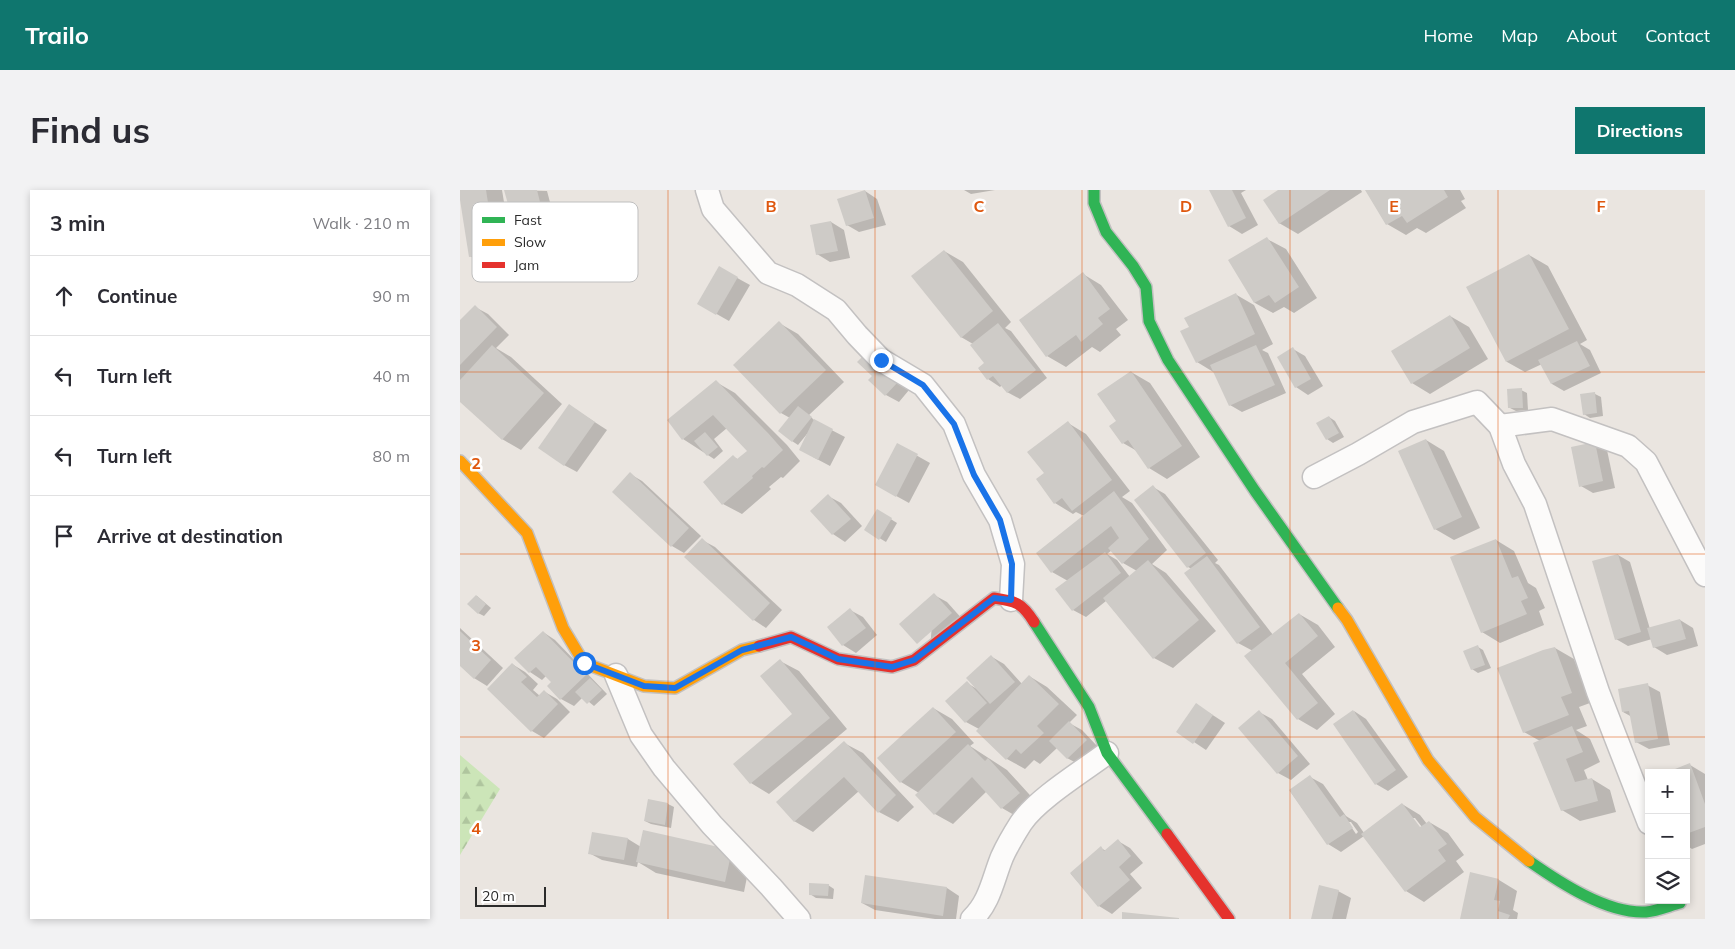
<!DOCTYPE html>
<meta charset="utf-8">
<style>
body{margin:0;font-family:Mulish,sans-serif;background:#f2f2f3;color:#2b2b33}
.controls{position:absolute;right:15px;bottom:15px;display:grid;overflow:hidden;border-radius:0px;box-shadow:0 2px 8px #0003}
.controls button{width:45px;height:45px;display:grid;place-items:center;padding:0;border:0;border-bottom:1px solid #e1e1e2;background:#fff;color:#2b2b33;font:25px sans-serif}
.scale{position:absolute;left:15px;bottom:12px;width:71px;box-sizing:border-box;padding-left:5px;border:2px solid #2b2b2b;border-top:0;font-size:14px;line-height:18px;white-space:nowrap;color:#2b2b2b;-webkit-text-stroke:4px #fff;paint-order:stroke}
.stop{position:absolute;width:15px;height:15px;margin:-11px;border:4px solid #1a73e8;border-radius:50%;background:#fff}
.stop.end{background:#1a73e8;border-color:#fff;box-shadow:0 1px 5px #0008}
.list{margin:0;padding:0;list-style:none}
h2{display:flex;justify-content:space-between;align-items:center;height:65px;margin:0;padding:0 20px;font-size:21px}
h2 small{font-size:16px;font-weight:400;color:#7c7c81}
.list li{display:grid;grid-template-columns:32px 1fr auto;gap:15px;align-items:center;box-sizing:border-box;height:80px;padding:0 20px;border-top:1px solid #e1e1e2}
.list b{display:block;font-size:19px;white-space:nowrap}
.list em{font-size:16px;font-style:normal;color:#7c7c81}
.icon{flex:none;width:28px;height:28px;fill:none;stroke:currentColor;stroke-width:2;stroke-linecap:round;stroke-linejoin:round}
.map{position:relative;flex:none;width:1245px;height:729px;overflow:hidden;border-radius:0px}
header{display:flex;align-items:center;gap:30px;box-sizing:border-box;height:70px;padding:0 25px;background:#0f766e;color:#fff}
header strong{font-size:24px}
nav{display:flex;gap:28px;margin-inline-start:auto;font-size:18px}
.intro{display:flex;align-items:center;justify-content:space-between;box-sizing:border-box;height:120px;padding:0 30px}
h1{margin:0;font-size:35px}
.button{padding:12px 22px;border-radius:0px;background:#0f766e;color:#fff;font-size:18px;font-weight:700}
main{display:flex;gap:30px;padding:0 30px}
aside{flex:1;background:#fff;border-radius:0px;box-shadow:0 2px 8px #0003}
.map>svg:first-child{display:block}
.forest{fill:url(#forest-firs)}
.shadow{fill:#0003;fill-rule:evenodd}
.building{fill:#cecbc7}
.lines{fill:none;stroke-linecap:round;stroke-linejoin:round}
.street-casing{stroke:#c3c1c1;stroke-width:25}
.fast-casing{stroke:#c3c1c1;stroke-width:14}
.slow-casing{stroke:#c3c1c1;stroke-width:14}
.jam-casing{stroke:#c3c1c1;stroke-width:14}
.street{stroke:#fcfbfa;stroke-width:22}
.fast{stroke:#30b455;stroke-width:11}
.slow{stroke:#ff9f0a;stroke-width:11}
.jam{stroke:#e5322d;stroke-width:11}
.route{stroke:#1a73e8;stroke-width:6}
.grid{fill:none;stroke:#df570e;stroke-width:1;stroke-opacity:0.55}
.key{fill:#fff;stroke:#bfbfbf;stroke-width:1}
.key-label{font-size:14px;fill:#2b2b2b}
.grid-label{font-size:16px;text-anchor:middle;font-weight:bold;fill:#df570e;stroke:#fff;stroke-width:5;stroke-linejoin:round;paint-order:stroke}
</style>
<header>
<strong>Trailo</strong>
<nav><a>Home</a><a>Map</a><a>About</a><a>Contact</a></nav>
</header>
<div class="intro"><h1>Find us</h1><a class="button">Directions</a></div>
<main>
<aside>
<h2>3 min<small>Walk · 210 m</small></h2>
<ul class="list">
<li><svg class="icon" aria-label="ahead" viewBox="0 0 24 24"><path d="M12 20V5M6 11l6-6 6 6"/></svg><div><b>Continue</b></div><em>90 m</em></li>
<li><svg class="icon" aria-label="left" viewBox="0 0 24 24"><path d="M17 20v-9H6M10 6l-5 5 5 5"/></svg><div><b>Turn left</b></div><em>40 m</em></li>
<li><svg class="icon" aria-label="left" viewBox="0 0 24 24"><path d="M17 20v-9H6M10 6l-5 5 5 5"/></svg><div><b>Turn left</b></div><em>80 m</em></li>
<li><svg class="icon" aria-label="arrive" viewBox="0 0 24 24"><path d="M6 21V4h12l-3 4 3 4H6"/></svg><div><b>Arrive at destination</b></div></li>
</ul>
</aside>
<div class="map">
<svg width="1245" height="729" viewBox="0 0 1245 729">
<defs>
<pattern id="forest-firs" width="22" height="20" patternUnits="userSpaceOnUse" patternTransform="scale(1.25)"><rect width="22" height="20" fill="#cce5b8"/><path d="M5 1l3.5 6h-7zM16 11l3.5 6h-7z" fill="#afc59e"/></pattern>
</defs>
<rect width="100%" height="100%" fill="#eae5e0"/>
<path class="forest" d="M 0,565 L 40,599 L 0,665 Z"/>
<g class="shadow">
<path d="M 0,0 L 42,0 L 54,73 L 28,77 L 10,66 Z"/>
<path d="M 46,0 L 87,1 L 95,31 L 67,38 L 54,31 Z"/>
<path d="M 504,0 L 535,0 L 511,4 Z"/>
<path d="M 750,0 L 786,0 L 781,3 L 798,35 L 782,44 L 769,36 Z"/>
<path d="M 821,0 L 901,0 L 902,2 L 838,44 L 819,33 Z"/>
<path d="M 906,0 L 1000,0 L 1005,9 L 1001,11 L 1006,18 L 966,43 L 957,38 L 946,45 L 927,34 Z"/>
<path d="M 405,1 L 417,9 L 426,35 L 399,42 L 387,35 Z"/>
<path d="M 371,32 L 384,40 L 390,68 L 370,72 L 357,64 Z"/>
<path d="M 807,49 L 826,59 L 857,108 L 834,123 L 824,117 L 813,123 L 795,113 L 770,71 Z"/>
<path d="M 484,61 L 503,72 L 551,132 L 545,138 L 551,141 L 587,188 L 560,209 L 547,202 L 542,195 L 540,197 L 528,189 L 519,179 L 526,174 L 513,154 L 501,147 Z"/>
<path d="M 1069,65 L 1088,76 L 1127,150 L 1120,154 L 1130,160 L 1141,183 L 1104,201 L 1092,194 L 1082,174 L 1065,182 L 1047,172 L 1008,97 Z"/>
<path d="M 259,78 L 290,95 L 269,131 L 239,114 Z"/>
<path d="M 623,84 L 641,95 L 668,130 L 656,139 L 661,145 L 640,162 L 632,157 L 606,177 L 587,166 Z"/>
<path d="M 775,104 L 794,115 L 813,154 L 802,160 L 808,163 L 826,203 L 782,222 L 770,215 L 755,183 L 737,172 L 730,137 Z"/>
<path d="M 15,117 L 28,124 L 49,145 L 36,158 L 51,167 L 102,214 L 61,260 L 42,249 L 0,211 L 0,132 Z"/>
<path d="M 990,126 L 1009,137 L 1028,169 L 970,204 L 952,193 Z"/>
<path d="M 319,133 L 338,144 L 384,192 L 349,225 L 356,232 L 385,247 L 370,276 L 353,267 L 347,244 L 338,255 L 332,251 L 330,228 L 321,223 L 275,175 Z"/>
<path d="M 833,159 L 845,166 L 863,196 L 848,205 L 836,197 Z"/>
<path d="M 417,172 L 449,200 L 439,212 L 426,205 L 410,190 L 414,185 Z"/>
<path d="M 671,182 L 690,193 L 740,267 L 707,289 L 689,278 L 677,261 L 663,253 L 657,232 Z"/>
<path d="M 256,192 L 275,203 L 327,255 L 340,271 L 323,288 L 321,287 L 309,297 L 311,299 L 282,324 L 263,314 L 274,267 L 279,270 L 289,261 L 267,238 L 254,249 L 263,261 L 254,269 L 223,249 Z"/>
<path d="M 1061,200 L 1067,203 L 1068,220 L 1056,221 L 1050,218 Z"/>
<path d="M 1135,204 L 1141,207 L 1143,226 L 1130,228 L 1124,224 Z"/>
<path d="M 110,216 L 147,240 L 117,282 L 104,275 Z"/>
<path d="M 869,227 L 875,231 L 884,247 L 873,253 L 867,249 Z"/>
<path d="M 608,233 L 626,244 L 670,301 L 662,307 L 672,313 L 707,360 L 692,374 L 706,383 L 756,441 L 713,478 L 694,468 L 646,411 L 626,427 L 613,420 L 608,391 L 592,382 L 624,326 L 616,322 L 613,324 L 595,313 L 586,283 ZM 652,360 L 663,373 L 677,381 L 670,387 L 657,370 L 647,364 Z"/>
<path d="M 966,250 L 984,261 L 1020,338 L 994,350 L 975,339 Z"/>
<path d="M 1134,253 L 1147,260 L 1155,298 L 1133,303 L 1121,296 Z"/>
<path d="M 438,255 L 470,273 L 449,313 L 429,302 Z"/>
<path d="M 170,284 L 182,291 L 241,346 L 224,363 L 212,356 L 154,302 Z"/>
<path d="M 693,297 L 705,304 L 758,370 L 755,373 L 759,375 L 813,445 L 839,424 L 858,435 L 875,457 L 842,484 L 875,524 L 857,540 L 838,529 L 793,461 L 778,453 L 732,379 L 728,377 Z"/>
<path d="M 368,306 L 381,313 L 402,336 L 385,352 L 373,344 L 352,321 Z"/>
<path d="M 418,321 L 437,333 L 426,352 L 406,340 Z"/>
<path d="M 242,350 L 255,357 L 322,420 L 306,438 L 294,430 L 226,367 Z"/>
<path d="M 1036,350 L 1054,361 L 1068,393 L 1076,398 L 1085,418 L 1079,421 L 1084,435 L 1040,453 L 1022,442 Z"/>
<path d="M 1158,365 L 1170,372 L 1190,439 L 1220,430 L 1233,438 L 1238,456 L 1207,465 L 1194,457 L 1192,449 L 1168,456 L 1156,449 Z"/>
<path d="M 474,405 L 487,412 L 504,431 L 470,461 Z"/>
<path d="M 17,406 L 31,418 L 24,426 L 18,423 Z"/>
<path d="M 390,420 L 403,427 L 417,445 L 396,463 L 383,455 L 368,437 Z"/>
<path d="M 0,438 L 43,478 L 27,496 L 14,488 L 0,475 Z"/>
<path d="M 83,442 L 95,450 L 147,504 L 134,516 L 123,507 L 114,516 L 101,509 L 93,492 L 86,486 L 82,490 L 70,482 L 56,468 Z"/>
<path d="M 1018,457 L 1023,460 L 1031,478 L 1018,483 L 1012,479 Z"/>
<path d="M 1095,458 L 1114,469 L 1130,513 L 1119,517 L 1127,536 L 1116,540 L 1130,549 L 1140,572 L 1124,580 L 1128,590 L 1132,589 L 1150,600 L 1156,622 L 1120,631 L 1102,620 L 1080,551 L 1064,542 Z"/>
<path d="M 532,467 L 544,474 L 562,494 L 569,486 L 587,497 L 617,525 L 609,533 L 622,540 L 638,557 L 620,575 L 607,568 L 597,558 L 580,574 L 574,570 L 565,579 L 547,569 L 519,539 L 506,532 L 507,493 L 517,499 Z"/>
<path d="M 320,471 L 339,481 L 387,539 L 309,604 L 291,593 L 274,574 L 334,524 Z"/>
<path d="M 52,474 L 65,482 L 78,494 L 73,500 L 80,506 L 85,502 L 97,509 L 110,522 L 84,548 L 72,541 Z"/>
<path d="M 1187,495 L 1200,502 L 1210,555 L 1189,559 L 1176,552 L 1172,527 L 1163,522 Z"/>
<path d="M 473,518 L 492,529 L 514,553 L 510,556 L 547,580 L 578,614 L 561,629 L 542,618 L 527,601 L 493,634 L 475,624 L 459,603 L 441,592 L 419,569 Z"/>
<path d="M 894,521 L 906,529 L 948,587 L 928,601 L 916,594 Z"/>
<path d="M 748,522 L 765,533 L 746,560 L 734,552 Z"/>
<path d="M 799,522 L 812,529 L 850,574 L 831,590 L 818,583 L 780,538 Z"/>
<path d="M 384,553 L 403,563 L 454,617 L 438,632 L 419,622 L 399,601 L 353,642 L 334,631 Z"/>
<path d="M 1230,575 L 1245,584 L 1245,654 L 1232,659 L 1226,655 L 1226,583 Z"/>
<path d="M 850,587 L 863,594 L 886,626 L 897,633 L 904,643 L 942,614 L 960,625 L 967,634 L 969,632 L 988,643 L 1004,665 L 996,671 L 1004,682 L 964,712 L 946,701 L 904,646 L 881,662 L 868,654 L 830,601 ZM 952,628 L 955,628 L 965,641 L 963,643 ZM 888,632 L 891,632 L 898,642 L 896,644 Z"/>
<path d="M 189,610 L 208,614 L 214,617 L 211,638 L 191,634 L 185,631 Z"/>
<path d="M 168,649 L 181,657 L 290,672 L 284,702 L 196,683 L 178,672 L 177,677 L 142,670 L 129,663 Z"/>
<path d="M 658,651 L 670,658 L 683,673 L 670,684 L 682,698 L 652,724 L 639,716 L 611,684 L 641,658 L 646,661 Z"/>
<path d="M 1011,684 L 1039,690 L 1057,701 L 1053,720 L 1058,723 L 1057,729 L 1001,729 Z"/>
<path d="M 406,686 L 487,698 L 499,706 L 496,729 L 475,729 L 415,720 L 402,713 Z"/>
<path d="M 368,695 L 374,699 L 373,709 L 356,708 L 350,704 Z"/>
<path d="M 878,701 L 891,708 L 886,729 L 852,729 Z"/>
</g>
<g class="building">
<path d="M 0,0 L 26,0 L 36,63 L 9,67 L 0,10 Z"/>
<path d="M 44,0 L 77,0 L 83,24 L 53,32 Z"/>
<path d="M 405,0 L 414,28 L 386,36 L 377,9 Z"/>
<path d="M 749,0 L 772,0 L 786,28 L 768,37 Z"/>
<path d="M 818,0 L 870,0 L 819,34 L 803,10 Z"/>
<path d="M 905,0 L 984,0 L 988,7 L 947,33 L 942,26 L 926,35 Z"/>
<path d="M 371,31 L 378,61 L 356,65 L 350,35 Z"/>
<path d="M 807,47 L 839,97 L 815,113 L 809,105 L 794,113 L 768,70 Z"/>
<path d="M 484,60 L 533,121 L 501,148 L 451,86 Z"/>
<path d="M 1069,64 L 1109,139 L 1046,172 L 1006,97 Z"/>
<path d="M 259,76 L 278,87 L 256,125 L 237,114 Z"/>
<path d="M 623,82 L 650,119 L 638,128 L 643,134 L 621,152 L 616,145 L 586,167 L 559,130 Z"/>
<path d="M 776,103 L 795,144 L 736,173 L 720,141 L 729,137 L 724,128 Z"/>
<path d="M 15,115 L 37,137 L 0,175 L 0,130 Z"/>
<path d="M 990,125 L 1010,158 L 951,194 L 931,161 Z"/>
<path d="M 319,131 L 366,180 L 320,224 L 273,175 Z"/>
<path d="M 538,133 L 576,180 L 547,203 L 533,186 L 527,190 L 518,178 L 524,173 L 510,155 Z"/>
<path d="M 1117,151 L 1130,176 L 1091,194 L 1078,170 Z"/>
<path d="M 32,155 L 84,203 L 42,250 L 0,212 L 0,190 Z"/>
<path d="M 796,155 L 815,195 L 769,216 L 750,175 Z"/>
<path d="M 833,157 L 851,189 L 835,198 L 817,167 Z"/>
<path d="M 405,164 L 437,193 L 425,206 L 408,190 L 412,186 L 397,172 Z"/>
<path d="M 671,181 L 722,256 L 688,279 L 668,250 L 662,254 L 649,236 L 656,231 L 637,204 Z"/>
<path d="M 256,190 L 308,243 L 323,260 L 304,278 L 302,277 L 292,286 L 293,288 L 262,315 L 243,292 L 273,265 L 277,269 L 287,261 L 253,225 L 222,250 L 207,230 Z"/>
<path d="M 1062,198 L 1063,218 L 1048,218 L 1047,199 Z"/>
<path d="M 1135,202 L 1137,223 L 1123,225 L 1120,204 Z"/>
<path d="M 109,214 L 135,232 L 104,276 L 78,258 Z"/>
<path d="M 338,216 L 352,227 L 332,252 L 318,241 Z"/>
<path d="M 869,226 L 879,243 L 866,250 L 856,233 Z"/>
<path d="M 354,229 L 373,239 L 358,270 L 339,260 Z"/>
<path d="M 608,231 L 652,290 L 612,321 L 602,308 L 594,314 L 576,289 L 584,283 L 567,262 Z"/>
<path d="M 245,242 L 258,257 L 247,266 L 234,251 Z"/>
<path d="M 966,249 L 1002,327 L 974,340 L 938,261 Z"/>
<path d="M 1135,252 L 1143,291 L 1119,297 L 1111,257 Z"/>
<path d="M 437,253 L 458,264 L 436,307 L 415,295 Z"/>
<path d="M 170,282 L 229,338 L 211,357 L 152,302 Z"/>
<path d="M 693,295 L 746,363 L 727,378 L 674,310 Z"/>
<path d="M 654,301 L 689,349 L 662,374 L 648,358 L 659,348 L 651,336 L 591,383 L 576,363 Z"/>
<path d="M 368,304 L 391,329 L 372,345 L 350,321 Z"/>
<path d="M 417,319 L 432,328 L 419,350 L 404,340 Z"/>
<path d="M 242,348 L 310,413 L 293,431 L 224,367 Z"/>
<path d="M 1036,349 L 1052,388 L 1058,386 L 1068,408 L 1061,411 L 1067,424 L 1021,443 L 990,367 Z"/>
<path d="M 645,362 L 661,383 L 612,421 L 595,399 Z"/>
<path d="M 1158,364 L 1181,442 L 1155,450 L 1132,371 Z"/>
<path d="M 747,366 L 800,437 L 777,454 L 724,383 Z"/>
<path d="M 688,370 L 739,430 L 693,469 L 643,408 Z"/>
<path d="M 474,403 L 492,423 L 457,454 L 439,434 Z"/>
<path d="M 16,405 L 26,414 L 18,424 L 7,414 Z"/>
<path d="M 390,418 L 406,438 L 382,456 L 367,437 Z"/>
<path d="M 839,423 L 858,446 L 825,473 L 858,513 L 837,530 L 784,466 Z"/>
<path d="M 1220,429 L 1226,449 L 1193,458 L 1187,438 Z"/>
<path d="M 0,441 L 31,470 L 14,489 L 0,476 Z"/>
<path d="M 83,441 L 126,485 L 100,510 L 87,496 L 91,492 L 76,477 L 69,483 L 54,468 Z"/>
<path d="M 1018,455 L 1025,475 L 1011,480 L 1003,461 Z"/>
<path d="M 1095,457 L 1112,503 L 1101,507 L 1109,525 L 1063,543 L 1037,478 L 1083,460 Z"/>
<path d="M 531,465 L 555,492 L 530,514 L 506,488 Z"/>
<path d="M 320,469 L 370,528 L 290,594 L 273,574 L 332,524 L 300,486 Z"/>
<path d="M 52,473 L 67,487 L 61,492 L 77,507 L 84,500 L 98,514 L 71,542 L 27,499 Z"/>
<path d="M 569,485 L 599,514 L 577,536 L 584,543 L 561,564 L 556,559 L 546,570 L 516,541 Z"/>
<path d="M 130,488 L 142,500 L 127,514 L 115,502 Z"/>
<path d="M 507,491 L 527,513 L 505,533 L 485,511 Z"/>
<path d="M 1188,493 L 1198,549 L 1175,553 L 1169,521 L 1162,522 L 1158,499 Z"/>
<path d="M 736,513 L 753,525 L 733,554 L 716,542 Z"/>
<path d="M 473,517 L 496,542 L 440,593 L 417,568 Z"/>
<path d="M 799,520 L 838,566 L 817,584 L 778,538 Z"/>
<path d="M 893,520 L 936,580 L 915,595 L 873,534 Z"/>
<path d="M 609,531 L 627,550 L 607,569 L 589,551 Z"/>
<path d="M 1112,536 L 1123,562 L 1106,569 L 1115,592 L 1132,588 L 1138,611 L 1101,621 L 1073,553 Z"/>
<path d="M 384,551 L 436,605 L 418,623 L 384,587 L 334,632 L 316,612 Z"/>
<path d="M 508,554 L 525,571 L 528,568 L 560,603 L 541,619 L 512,587 L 474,625 L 455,605 Z"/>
<path d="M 1230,573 L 1245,614 L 1245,637 L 1226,644 L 1226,583 L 1205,583 Z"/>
<path d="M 850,585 L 880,627 L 884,624 L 893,638 L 867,655 L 829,600 Z"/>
<path d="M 188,609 L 208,613 L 205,635 L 184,631 Z"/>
<path d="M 942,613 L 960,637 L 969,631 L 987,654 L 978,660 L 986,671 L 945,702 L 901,644 Z"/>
<path d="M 183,640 L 272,660 L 265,692 L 176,672 Z"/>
<path d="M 132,642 L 168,648 L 164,670 L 128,664 Z"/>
<path d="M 658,649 L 671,666 L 659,677 L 670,690 L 638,717 L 610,683 L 641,656 L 644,661 Z"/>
<path d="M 1010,682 L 1039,689 L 1034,710 L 1040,711 L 1038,721 L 1050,725 L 1048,729 L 1000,729 Z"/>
<path d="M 405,685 L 487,697 L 483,726 L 401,713 Z"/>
<path d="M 349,693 L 369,694 L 368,706 L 349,705 Z"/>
<path d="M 859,695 L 879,700 L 872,729 L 851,729 Z"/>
<path d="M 662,722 L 719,728 L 719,729 L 662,729 Z"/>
</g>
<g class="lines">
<defs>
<g id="street">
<path d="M 247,0 L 253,19 L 308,83 L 337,95 L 376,120 L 397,145 L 421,170 L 463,195 L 494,234 L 514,285 L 540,330 L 553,374 L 551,410"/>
<path d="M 1040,236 L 1092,229 L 1168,256 L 1186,272 L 1245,385"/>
<path d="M 854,287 L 898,264 L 953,232 L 1017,212 L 1040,236 L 1054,274 L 1075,314 L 1138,502 L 1189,633"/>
<path d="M 156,485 L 181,545 L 204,578 L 252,635 L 311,697 L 339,729"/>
<path d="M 512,729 C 530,712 533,689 542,667 C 547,656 554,644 561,633 C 577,609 623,581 647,563"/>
</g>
<g id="fast">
<path d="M 634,0 L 634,13 L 646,42 L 673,76 L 686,97 L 689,131 L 708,170 L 795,301 L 878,418"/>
<path d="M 574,432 L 629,517 L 647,563 L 707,644"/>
<path d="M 1069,671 C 1099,692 1147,724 1186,722 C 1197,721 1209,716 1220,713"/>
</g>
<g id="slow">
<path d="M 0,271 L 67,343 L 103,438 L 124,473 L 184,496 L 215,498 L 282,460 L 299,456"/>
<path d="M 878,418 L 887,430 L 968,570 L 1015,627 L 1069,671"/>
</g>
<g id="jam">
<path d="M 299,456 L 331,447 L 378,469 L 432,477 L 454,470 L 534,408 C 556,411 562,413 574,432"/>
<path d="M 707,644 L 769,729"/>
</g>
</defs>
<use href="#street" class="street-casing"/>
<use href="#fast" class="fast-casing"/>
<use href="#slow" class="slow-casing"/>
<use href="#jam" class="jam-casing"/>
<use href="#street" class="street"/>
<use href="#fast" class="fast"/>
<use href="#slow" class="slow"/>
<use href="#jam" class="jam"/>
</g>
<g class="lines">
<path class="route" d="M 124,473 L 184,496 L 215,498 L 282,460 L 331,447 L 378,469 L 432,477 L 454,470 L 534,408 L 551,410 L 552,374 L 540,330 L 514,285 L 494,234 L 463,195 L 421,170"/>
</g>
<path class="grid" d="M 208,0 L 208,729M 415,0 L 415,729M 622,0 L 622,729M 830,0 L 830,729M 1038,0 L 1038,729M 0,182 L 1245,182M 0,364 L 1245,364M 0,547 L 1245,547"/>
<rect x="12" y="12" width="166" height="80" rx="8" class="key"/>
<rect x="22" y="27" width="23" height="6" fill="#30b455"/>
<rect x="22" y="49" width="23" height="7" fill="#ff9f0a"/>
<rect x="22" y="72" width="23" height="6" fill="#e5322d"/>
<g class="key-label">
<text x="54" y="35">Fast</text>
<text x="54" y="57">Slow</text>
<text x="54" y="80">Jam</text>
</g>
<g class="grid-label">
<text x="311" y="22">B</text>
<text x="519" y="22">C</text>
<text x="726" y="22">D</text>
<text x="934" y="22">E</text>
<text x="1141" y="22">F</text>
<text x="16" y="279">2</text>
<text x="16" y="461">3</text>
<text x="16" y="644">4</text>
</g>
</svg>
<div class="controls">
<button>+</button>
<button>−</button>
<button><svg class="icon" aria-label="layers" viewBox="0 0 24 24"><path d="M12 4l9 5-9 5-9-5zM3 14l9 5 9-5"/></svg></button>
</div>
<div class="scale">20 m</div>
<div class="stop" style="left:124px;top:473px"></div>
<div class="stop end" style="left:421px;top:170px"></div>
</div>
</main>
